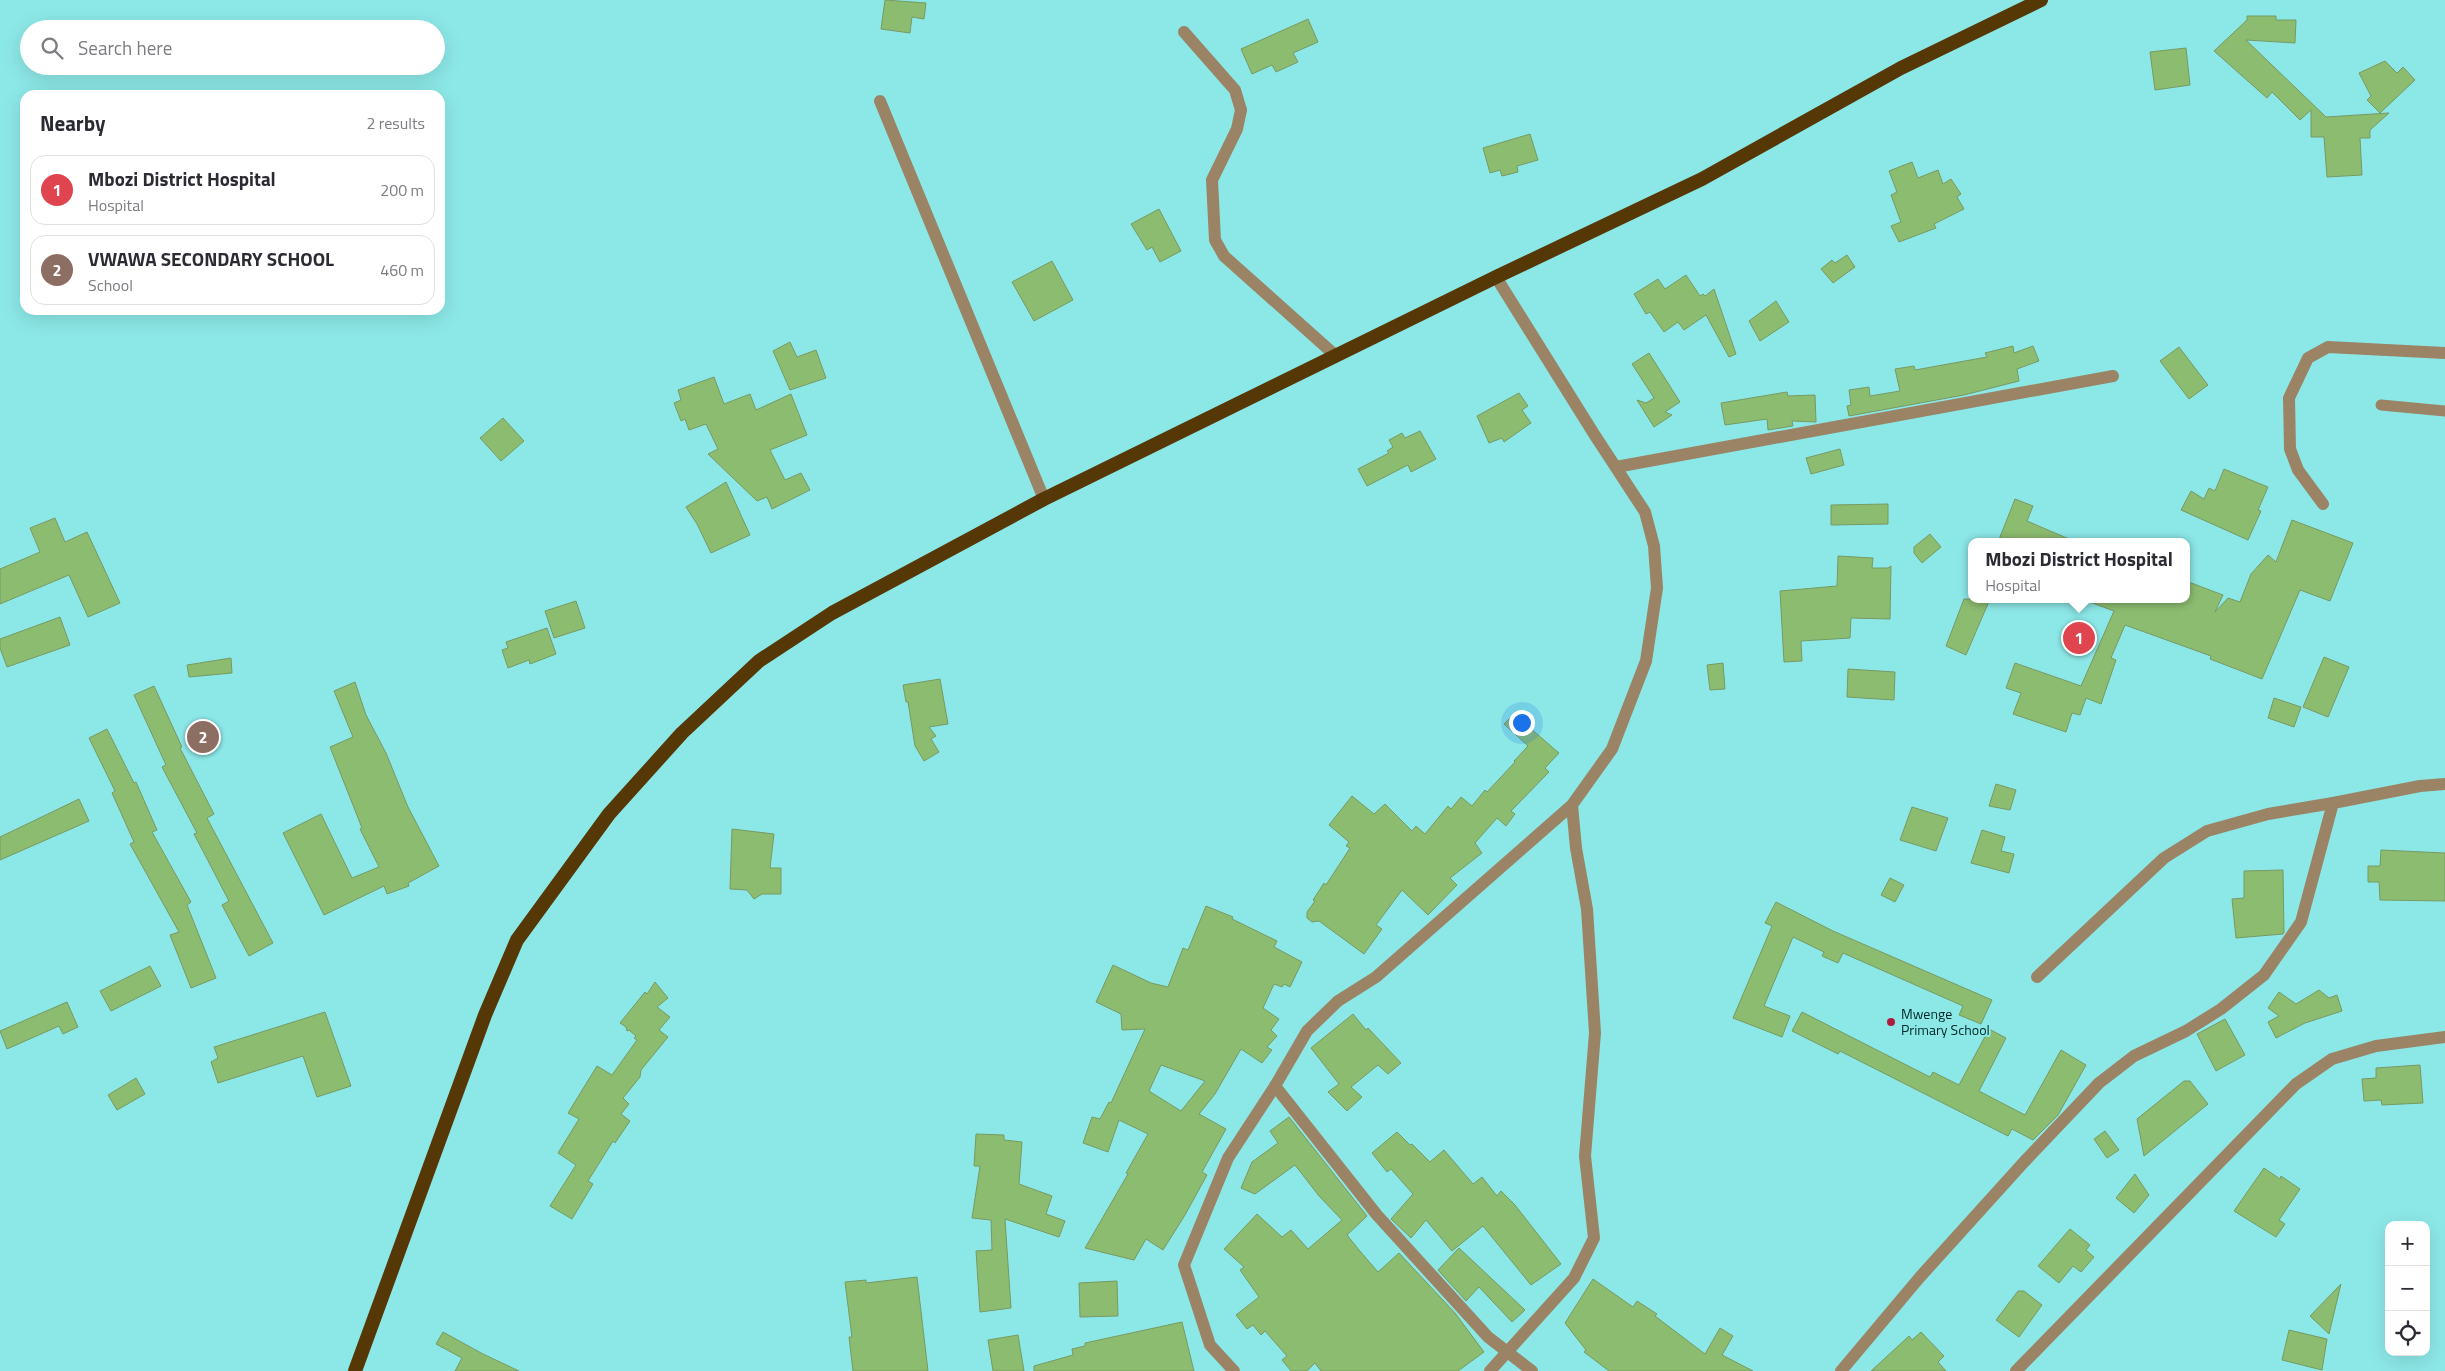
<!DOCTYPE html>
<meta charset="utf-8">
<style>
body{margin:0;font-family:"Titillium Web",sans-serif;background:#f7f7f7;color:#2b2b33}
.controls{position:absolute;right:15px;bottom:15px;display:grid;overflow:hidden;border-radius:10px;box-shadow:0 5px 20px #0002}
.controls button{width:45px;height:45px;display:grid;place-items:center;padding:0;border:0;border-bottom:1px solid #e1e1e2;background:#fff;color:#2b2b33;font:25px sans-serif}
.you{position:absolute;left:1521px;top:722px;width:18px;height:18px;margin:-12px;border:4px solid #fff;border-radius:50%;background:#1a73e8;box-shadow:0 0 0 8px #1a73e833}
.badge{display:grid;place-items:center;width:32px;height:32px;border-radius:50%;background:#2563eb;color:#fff;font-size:16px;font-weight:700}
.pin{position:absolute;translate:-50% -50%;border:2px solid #fff;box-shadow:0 1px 5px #0006}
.popup{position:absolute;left:1968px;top:538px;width:222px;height:65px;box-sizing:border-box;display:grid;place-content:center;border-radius:10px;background:#fff;filter:drop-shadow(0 1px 4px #0005);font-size:16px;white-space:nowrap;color:#7c7c81}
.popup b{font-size:19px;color:#2b2b33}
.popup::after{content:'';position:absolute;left:50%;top:100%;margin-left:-10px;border:10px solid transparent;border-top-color:#fff}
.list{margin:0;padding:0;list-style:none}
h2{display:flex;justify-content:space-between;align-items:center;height:65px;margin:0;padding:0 20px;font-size:21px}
h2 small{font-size:16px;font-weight:400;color:#7c7c81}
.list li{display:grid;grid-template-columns:32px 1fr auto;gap:15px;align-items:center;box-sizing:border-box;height:70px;margin:0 10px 10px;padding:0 10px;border:1px solid #e1e1e2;border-radius:15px}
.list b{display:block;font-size:19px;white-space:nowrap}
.list p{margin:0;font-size:16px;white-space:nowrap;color:#7c7c81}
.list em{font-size:16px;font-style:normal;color:#7c7c81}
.icon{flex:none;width:28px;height:28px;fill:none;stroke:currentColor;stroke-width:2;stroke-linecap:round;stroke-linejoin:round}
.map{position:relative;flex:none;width:2445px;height:1371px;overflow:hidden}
.search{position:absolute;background:#fff;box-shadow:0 5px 20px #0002;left:20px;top:20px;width:425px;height:55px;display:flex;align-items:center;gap:12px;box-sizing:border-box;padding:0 18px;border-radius:28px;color:#7c7c81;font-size:19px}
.panel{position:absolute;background:#fff;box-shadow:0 5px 20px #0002;left:20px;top:90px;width:425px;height:225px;border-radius:15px}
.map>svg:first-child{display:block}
.building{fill:#8cbc70;stroke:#779a63;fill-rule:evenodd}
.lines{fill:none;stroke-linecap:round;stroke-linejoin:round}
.service{stroke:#9b8465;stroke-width:11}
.minor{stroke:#9b8465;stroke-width:12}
.trunk{stroke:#553806;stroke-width:14}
.poi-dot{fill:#af1b3f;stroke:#8ce8e7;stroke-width:2}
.labels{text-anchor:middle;stroke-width:4;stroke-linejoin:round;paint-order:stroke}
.poi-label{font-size:14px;fill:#002828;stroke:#8ce8e7;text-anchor:start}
</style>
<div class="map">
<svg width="2445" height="1371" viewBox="0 0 2445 1371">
<rect width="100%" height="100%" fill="#8ce8e7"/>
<g class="building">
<path d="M 885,0 L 926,3 L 924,19 L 912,17 L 910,33 L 881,29 Z"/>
<path d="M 2247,16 L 2276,16 L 2276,20 L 2296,20 L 2295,43 L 2246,40 L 2326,117 L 2389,113 L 2370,130 L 2370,138 L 2360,138 L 2362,175 L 2327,177 L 2324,137 L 2311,137 L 2311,110 L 2300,120 L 2272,92 L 2267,98 L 2214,51 L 2247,20 Z"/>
<path d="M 1308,19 L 1318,42 L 1293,53 L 1298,62 L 1276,72 L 1272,65 L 1252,74 L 1241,49 Z"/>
<path d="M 2186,48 L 2190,85 L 2155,90 L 2150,52 Z"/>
<path d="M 2385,61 L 2397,73 L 2403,67 L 2415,80 L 2380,113 L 2367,100 L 2371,96 L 2359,73 Z"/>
<path d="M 1530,134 L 1538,160 L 1517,166 L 1518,172 L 1502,176 L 1500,170 L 1490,173 L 1483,148 Z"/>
<path d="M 1912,162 L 1918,178 L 1938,170 L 1943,184 L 1951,179 L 1961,194 L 1957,197 L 1964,209 L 1934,224 L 1936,228 L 1899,242 L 1891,226 L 1901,222 L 1891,195 L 1897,192 L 1889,171 Z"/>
<path d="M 1159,209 L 1181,251 L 1160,262 L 1152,247 L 1147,250 L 1131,224 Z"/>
<path d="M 1847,255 L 1855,267 L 1833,283 L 1821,269 L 1832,260 L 1835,263 Z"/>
<path d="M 1052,261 L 1073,300 L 1034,321 L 1012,282 Z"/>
<path d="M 1686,275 L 1700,296 L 1703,294 L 1705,296 L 1714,289 L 1736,354 L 1729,357 L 1706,315 L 1684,330 L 1678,322 L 1664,332 L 1650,312 L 1646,314 L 1634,294 L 1658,279 L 1665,289 Z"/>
<path d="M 1776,301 L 1789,322 L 1760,341 L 1749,321 Z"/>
<path d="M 790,342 L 797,357 L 816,350 L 826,378 L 790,390 L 773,351 Z"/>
<path d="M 2013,346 L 2014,353 L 2033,346 L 2039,361 L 2017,369 L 2019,381 L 1964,395 L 1849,416 L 1847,406 L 1851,405 L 1849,390 L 1869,387 L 1870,396 L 1900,391 L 1895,369 L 1914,366 L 1915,370 L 1987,357 L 1985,353 Z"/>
<path d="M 2179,347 L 2208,385 L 2189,399 L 2160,361 Z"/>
<path d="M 1649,353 L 1680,402 L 1665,412 L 1672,415 L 1654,427 L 1637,400 L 1646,403 L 1654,398 L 1632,364 Z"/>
<path d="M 714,377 L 724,404 L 750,394 L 756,410 L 791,394 L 807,435 L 770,450 L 785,480 L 801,473 L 810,490 L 772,509 L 767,497 L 757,501 L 708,454 L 718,449 L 706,424 L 689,430 L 685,419 L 681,421 L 674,403 L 681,400 L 678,390 Z"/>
<path d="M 1787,392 L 1788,396 L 1815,395 L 1816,422 L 1792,421 L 1793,426 L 1768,430 L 1767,419 L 1725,425 L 1721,403 Z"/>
<path d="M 1519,393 L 1528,406 L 1522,410 L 1531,423 L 1504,442 L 1502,438 L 1489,443 L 1477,416 Z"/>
<path d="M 503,418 L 524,441 L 501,461 L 480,438 Z"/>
<path d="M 1420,431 L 1436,459 L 1411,472 L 1408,465 L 1367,486 L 1358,469 L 1389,453 L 1387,451 L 1393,447 L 1389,440 L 1402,433 L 1405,438 Z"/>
<path d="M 1840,449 L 1844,465 L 1811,474 L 1806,458 Z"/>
<path d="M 2224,469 L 2268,487 L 2258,510 L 2261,511 L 2248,540 L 2181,510 L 2191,491 L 2204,499 L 2209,488 L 2215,491 Z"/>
<path d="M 726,482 L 750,535 L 711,553 L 697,524 L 686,507 Z"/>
<path d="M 2015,499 L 2033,506 L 2027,521 L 2076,542 L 1998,542 Z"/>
<path d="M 1888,504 L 1888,524 L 1831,525 L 1831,505 Z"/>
<path d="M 55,518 L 65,542 L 87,532 L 120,603 L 88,617 L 69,575 L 0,604 L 0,569 L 40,552 L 30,528 Z"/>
<path d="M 2292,520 L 2353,543 L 2330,601 L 2300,590 L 2262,679 L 2210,659 L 2211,656 L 2125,625 L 2111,658 L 2116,660 L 2101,704 L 2086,698 L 2080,715 L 2072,713 L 2066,732 L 2013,714 L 2021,693 L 2006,688 L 2015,663 L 2081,686 L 2114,611 L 2087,601 L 2088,599 L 2186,599 L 2186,581 L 2223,595 L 2215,612 L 2228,598 L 2240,602 L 2251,574 L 2268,555 L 2276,562 Z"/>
<path d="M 1930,534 L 1941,547 L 1922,563 L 1914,553 L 1914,547 Z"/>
<path d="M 1838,556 L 1873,558 L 1872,568 L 1888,568 L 1891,566 L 1890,619 L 1851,618 L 1850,638 L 1801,641 L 1802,661 L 1784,662 L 1780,591 L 1837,586 Z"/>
<path d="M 1964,599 L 1990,599 L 1966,655 L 1946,646 Z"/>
<path d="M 576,601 L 585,628 L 554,638 L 545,611 Z"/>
<path d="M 60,617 L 70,645 L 7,667 L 0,648 L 0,639 Z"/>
<path d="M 547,628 L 556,654 L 530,664 L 529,660 L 508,668 L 502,650 L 508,648 L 506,642 Z"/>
<path d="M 2324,657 L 2349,667 L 2328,717 L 2303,707 Z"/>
<path d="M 231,658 L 232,673 L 189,677 L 187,665 Z"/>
<path d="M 1723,663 L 1725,689 L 1710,690 L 1707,665 Z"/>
<path d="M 1848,669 L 1895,672 L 1894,700 L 1847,697 Z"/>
<path d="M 940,679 L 948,724 L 929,727 L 936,736 L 931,739 L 939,752 L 924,761 L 915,746 L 908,702 L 906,702 L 903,685 Z"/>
<path d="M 355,682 L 366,715 L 386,753 L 408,807 L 439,866 L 408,883 L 409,886 L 387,894 L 384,886 L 324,915 L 283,833 L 321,814 L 352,878 L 379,867 L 360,829 L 362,828 L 330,747 L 353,737 L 334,691 Z"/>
<path d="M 154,686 L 182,747 L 180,748 L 214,814 L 207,818 L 273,943 L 249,956 L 222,905 L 229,901 L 194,834 L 197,833 L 162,767 L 166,765 L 134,695 Z"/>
<path d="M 2274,698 L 2301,707 L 2294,727 L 2268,718 Z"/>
<path d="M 1514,714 L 1559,753 L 1545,768 L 1549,772 L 1511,811 L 1515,814 L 1506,826 L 1497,818 L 1475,843 L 1482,853 L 1450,878 L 1457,885 L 1428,915 L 1402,890 L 1376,925 L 1382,929 L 1364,954 L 1319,921 L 1312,922 L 1307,918 L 1307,912 L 1315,901 L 1313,900 L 1324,883 L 1326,885 L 1350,848 L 1346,846 L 1349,842 L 1329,825 L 1352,796 L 1374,814 L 1385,804 L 1412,831 L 1416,826 L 1425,834 L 1448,806 L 1451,809 L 1461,797 L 1472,806 L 1485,790 L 1487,792 L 1515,762 L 1514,761 L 1528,746 L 1504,724 Z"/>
<path d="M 107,729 L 134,783 L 136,782 L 157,830 L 152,832 L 191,902 L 187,905 L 216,978 L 191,988 L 170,935 L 179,932 L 130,844 L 134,842 L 112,793 L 115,791 L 89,738 Z"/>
<path d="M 1996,784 L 2016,790 L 2010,810 L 1989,806 Z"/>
<path d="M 79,799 L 89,821 L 0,860 L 0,837 Z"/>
<path d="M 1912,807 L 1948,818 L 1936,851 L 1900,840 Z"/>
<path d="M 732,829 L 774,834 L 770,868 L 781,868 L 781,894 L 762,894 L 754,899 L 747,890 L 730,889 Z"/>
<path d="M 1982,830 L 2005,837 L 2001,851 L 2014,854 L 2009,873 L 1971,863 Z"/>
<path d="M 2381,850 L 2445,853 L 2445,901 L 2380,900 L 2379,882 L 2368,882 L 2368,866 L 2380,866 Z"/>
<path d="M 2283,870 L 2284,932 L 2283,934 L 2236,938 L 2232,899 L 2244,898 L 2244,871 Z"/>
<path d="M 1890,878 L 1904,885 L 1895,902 L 1881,895 Z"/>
<path d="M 1776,902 L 1833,931 L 1992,1000 L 1981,1024 L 1959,1015 L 1963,1006 L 1843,953 L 1838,963 L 1822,956 L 1824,952 L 1793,937 L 1764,1006 L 1790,1016 L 1782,1037 L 1733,1018 L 1772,926 L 1765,923 Z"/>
<path d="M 1206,906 L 1233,917 L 1232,919 L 1277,941 L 1274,947 L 1302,962 L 1290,987 L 1284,984 L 1282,987 L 1274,984 L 1263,1008 L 1279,1019 L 1271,1030 L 1277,1036 L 1267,1047 L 1272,1050 L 1262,1063 L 1241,1049 L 1215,1094 L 1199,1114 L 1226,1129 L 1202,1172 L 1207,1175 L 1185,1215 L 1163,1250 L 1146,1239 L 1134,1260 L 1085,1248 L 1128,1174 L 1126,1173 L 1148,1134 L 1119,1120 L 1108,1152 L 1083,1143 L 1092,1117 L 1100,1119 L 1109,1102 L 1111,1103 L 1145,1029 L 1122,1030 L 1121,1014 L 1096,1002 L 1113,965 L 1151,983 L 1168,987 L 1183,948 L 1188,950 ZM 1161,1065 L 1205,1081 L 1181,1111 L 1149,1091 Z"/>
<path d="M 150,966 L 161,986 L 111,1011 L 100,991 Z"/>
<path d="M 655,982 L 668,998 L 657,1007 L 670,1017 L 659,1030 L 668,1037 L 641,1070 L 640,1077 L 623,1098 L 629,1104 L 621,1114 L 630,1121 L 615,1143 L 613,1141 L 588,1181 L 593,1184 L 572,1219 L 550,1206 L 576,1165 L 558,1153 L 579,1119 L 568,1113 L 597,1066 L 612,1075 L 637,1040 L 634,1038 L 636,1036 L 629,1030 L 627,1031 L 626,1027 L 620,1023 L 645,992 L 647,994 Z"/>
<path d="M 2319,990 L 2329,998 L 2337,995 L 2342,1011 L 2305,1023 L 2276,1038 L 2268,1022 L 2279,1016 L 2268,1008 L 2279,992 L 2296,1004 Z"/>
<path d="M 67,1002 L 78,1027 L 63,1034 L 59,1026 L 7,1049 L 0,1031 Z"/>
<path d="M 325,1012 L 351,1086 L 317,1097 L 303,1056 L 218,1083 L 211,1062 L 218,1058 L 214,1047 Z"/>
<path d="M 1802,1012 L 1930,1077 L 1933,1072 L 1959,1085 L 1989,1029 L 2006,1038 L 1979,1091 L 2025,1115 L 2061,1050 L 2086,1065 L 2058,1115 L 2033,1140 L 2012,1129 L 2008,1136 L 1840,1051 L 1838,1054 L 1792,1031 Z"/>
<path d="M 1353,1014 L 1366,1030 L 1368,1028 L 1401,1063 L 1388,1074 L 1378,1065 L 1351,1087 L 1362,1097 L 1347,1111 L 1328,1092 L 1339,1084 L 1311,1048 Z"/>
<path d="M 2225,1019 L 2245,1055 L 2216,1071 L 2197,1034 Z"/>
<path d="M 2420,1065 L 2423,1103 L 2382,1105 L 2381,1100 L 2364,1101 L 2362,1079 L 2376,1078 L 2376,1068 Z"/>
<path d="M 136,1078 L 145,1094 L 117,1110 L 108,1095 Z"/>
<path d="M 2184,1081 L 2190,1081 L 2208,1104 L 2144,1156 L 2137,1119 Z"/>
<path d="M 1289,1117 L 1367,1216 L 1347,1235 L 1359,1250 L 1378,1272 L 1399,1253 L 1455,1313 L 1484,1352 L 1458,1371 L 1321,1371 L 1315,1363 L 1307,1371 L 1291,1371 L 1282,1360 L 1287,1356 L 1265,1331 L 1261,1335 L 1253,1325 L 1247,1329 L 1236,1315 L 1259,1297 L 1240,1270 L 1244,1267 L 1224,1249 L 1257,1214 L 1282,1237 L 1291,1230 L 1308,1249 L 1342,1220 L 1319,1196 L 1295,1165 L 1255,1194 L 1241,1188 L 1252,1162 L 1278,1143 L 1270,1131 Z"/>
<path d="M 2105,1131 L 2119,1150 L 2107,1158 L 2094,1139 Z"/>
<path d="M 1397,1132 L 1410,1145 L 1412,1144 L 1430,1162 L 1444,1150 L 1473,1184 L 1482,1177 L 1497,1196 L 1501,1191 L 1515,1205 L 1561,1264 L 1531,1285 L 1483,1226 L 1452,1251 L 1426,1220 L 1411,1238 L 1391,1219 L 1413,1194 L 1391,1169 L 1387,1172 L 1372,1153 Z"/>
<path d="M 976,1134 L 1004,1135 L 1004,1140 L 1022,1142 L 1019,1184 L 1052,1196 L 1046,1214 L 1065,1221 L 1059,1237 L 1005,1219 L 1011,1308 L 980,1312 L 976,1251 L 992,1250 L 991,1220 L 972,1218 L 980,1166 L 974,1166 Z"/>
<path d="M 2264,1168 L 2280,1179 L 2281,1176 L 2300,1189 L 2279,1220 L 2285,1224 L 2276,1237 L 2234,1211 Z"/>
<path d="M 2135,1174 L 2149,1195 L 2134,1213 L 2116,1198 Z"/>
<path d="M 2070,1229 L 2090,1245 L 2086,1250 L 2094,1257 L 2081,1272 L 2073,1266 L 2059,1283 L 2038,1266 Z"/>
<path d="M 1459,1248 L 1525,1310 L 1512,1322 L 1479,1287 L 1466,1301 L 1438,1270 Z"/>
<path d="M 917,1277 L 928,1371 L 853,1371 L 849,1337 L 852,1337 L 845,1282 L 866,1280 L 866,1283 Z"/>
<path d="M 1593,1279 L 1633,1307 L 1637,1301 L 1657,1314 L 1655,1316 L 1705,1354 L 1720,1328 L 1733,1336 L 1722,1355 L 1753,1371 L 1609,1371 L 1584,1352 L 1586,1350 L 1565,1323 Z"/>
<path d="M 1117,1281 L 1118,1316 L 1080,1317 L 1079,1283 Z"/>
<path d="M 2341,1284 L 2329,1334 L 2310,1316 Z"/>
<path d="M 2018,1291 L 2024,1291 L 2042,1305 L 2019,1337 L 1996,1320 Z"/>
<path d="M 1182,1322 L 1194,1371 L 1034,1371 L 1034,1366 L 1073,1355 L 1072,1349 L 1085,1346 L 1085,1343 Z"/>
<path d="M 2289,1330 L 2327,1339 L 2322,1370 L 2282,1360 Z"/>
<path d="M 443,1332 L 483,1354 L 519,1371 L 455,1371 L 462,1358 L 436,1344 Z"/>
<path d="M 1921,1332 L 1944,1356 L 1938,1362 L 1946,1371 L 1871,1371 L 1909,1336 L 1912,1340 Z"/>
<path d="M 1018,1335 L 1024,1371 L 993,1371 L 988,1340 Z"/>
</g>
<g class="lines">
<path class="service" d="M 2381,405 L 2445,411"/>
<g class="minor">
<path d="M 1184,32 L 1235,90 L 1241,110 L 1237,129 L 1212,180 L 1215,240 L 1224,256 L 1336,356"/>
<path d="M 880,101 L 1044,499"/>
<path d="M 1616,467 L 2113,376"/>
<path d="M 2323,504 L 2298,470 L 2290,449 L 2289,398 L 2308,358 L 2328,347 L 2445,353"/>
<path d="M 2037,977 L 2164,858 L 2207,831 L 2268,814 L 2333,803"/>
<path d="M 1275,1086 L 1377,1215 L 1488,1337 L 1532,1371"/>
<path d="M 1234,1371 L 1210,1345 L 1184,1265 L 1228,1158 L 1275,1086 L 1307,1031 L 1338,1001 L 1376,977 L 1572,805 L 1612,749 L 1646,661 L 1657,588 L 1654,546 L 1645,512 L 1594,434 L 1496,277"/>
<path d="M 1490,1371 L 1574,1278 L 1594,1238 L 1585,1156 L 1595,1033 L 1587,909 L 1576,848 L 1572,805"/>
<path d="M 1841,1371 L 1920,1277 L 2024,1162 L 2099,1083 L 2134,1056 L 2186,1031 L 2221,1009 L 2264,975 L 2301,922 L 2333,803 L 2420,786 L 2445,784"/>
<path d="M 2016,1371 L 2296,1084 L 2332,1059 L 2376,1046 L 2445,1037"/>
</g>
<path class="trunk" d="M 355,1371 L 485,1015 L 517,940 L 609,814 L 682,733 L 759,661 L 832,613 L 1044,499 L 1496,277 L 1702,179 L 1901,68 L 2041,0"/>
</g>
<circle class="poi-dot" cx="1891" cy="1022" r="5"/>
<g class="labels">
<g class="poi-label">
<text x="1901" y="1019">Mwenge<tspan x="1901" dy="16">Primary School</tspan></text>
</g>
</g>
</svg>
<div class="controls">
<button>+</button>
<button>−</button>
<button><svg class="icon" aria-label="locate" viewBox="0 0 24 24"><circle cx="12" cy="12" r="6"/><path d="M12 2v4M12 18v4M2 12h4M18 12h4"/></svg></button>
</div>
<div class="you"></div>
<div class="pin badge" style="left:2079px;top:638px;background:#e0444e">1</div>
<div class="popup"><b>Mbozi District Hospital</b>Hospital</div>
<div class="pin badge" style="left:203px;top:737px;background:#8d6e63">2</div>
<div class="search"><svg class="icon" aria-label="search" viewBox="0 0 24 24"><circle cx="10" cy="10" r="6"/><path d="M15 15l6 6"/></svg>Search here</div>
<section class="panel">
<h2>Nearby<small>2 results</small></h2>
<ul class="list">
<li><span class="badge" style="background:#e0444e">1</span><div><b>Mbozi District Hospital</b><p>Hospital</p></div><em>200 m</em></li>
<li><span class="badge" style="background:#8d6e63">2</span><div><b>VWAWA SECONDARY SCHOOL</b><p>School</p></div><em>460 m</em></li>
</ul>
</section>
</div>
